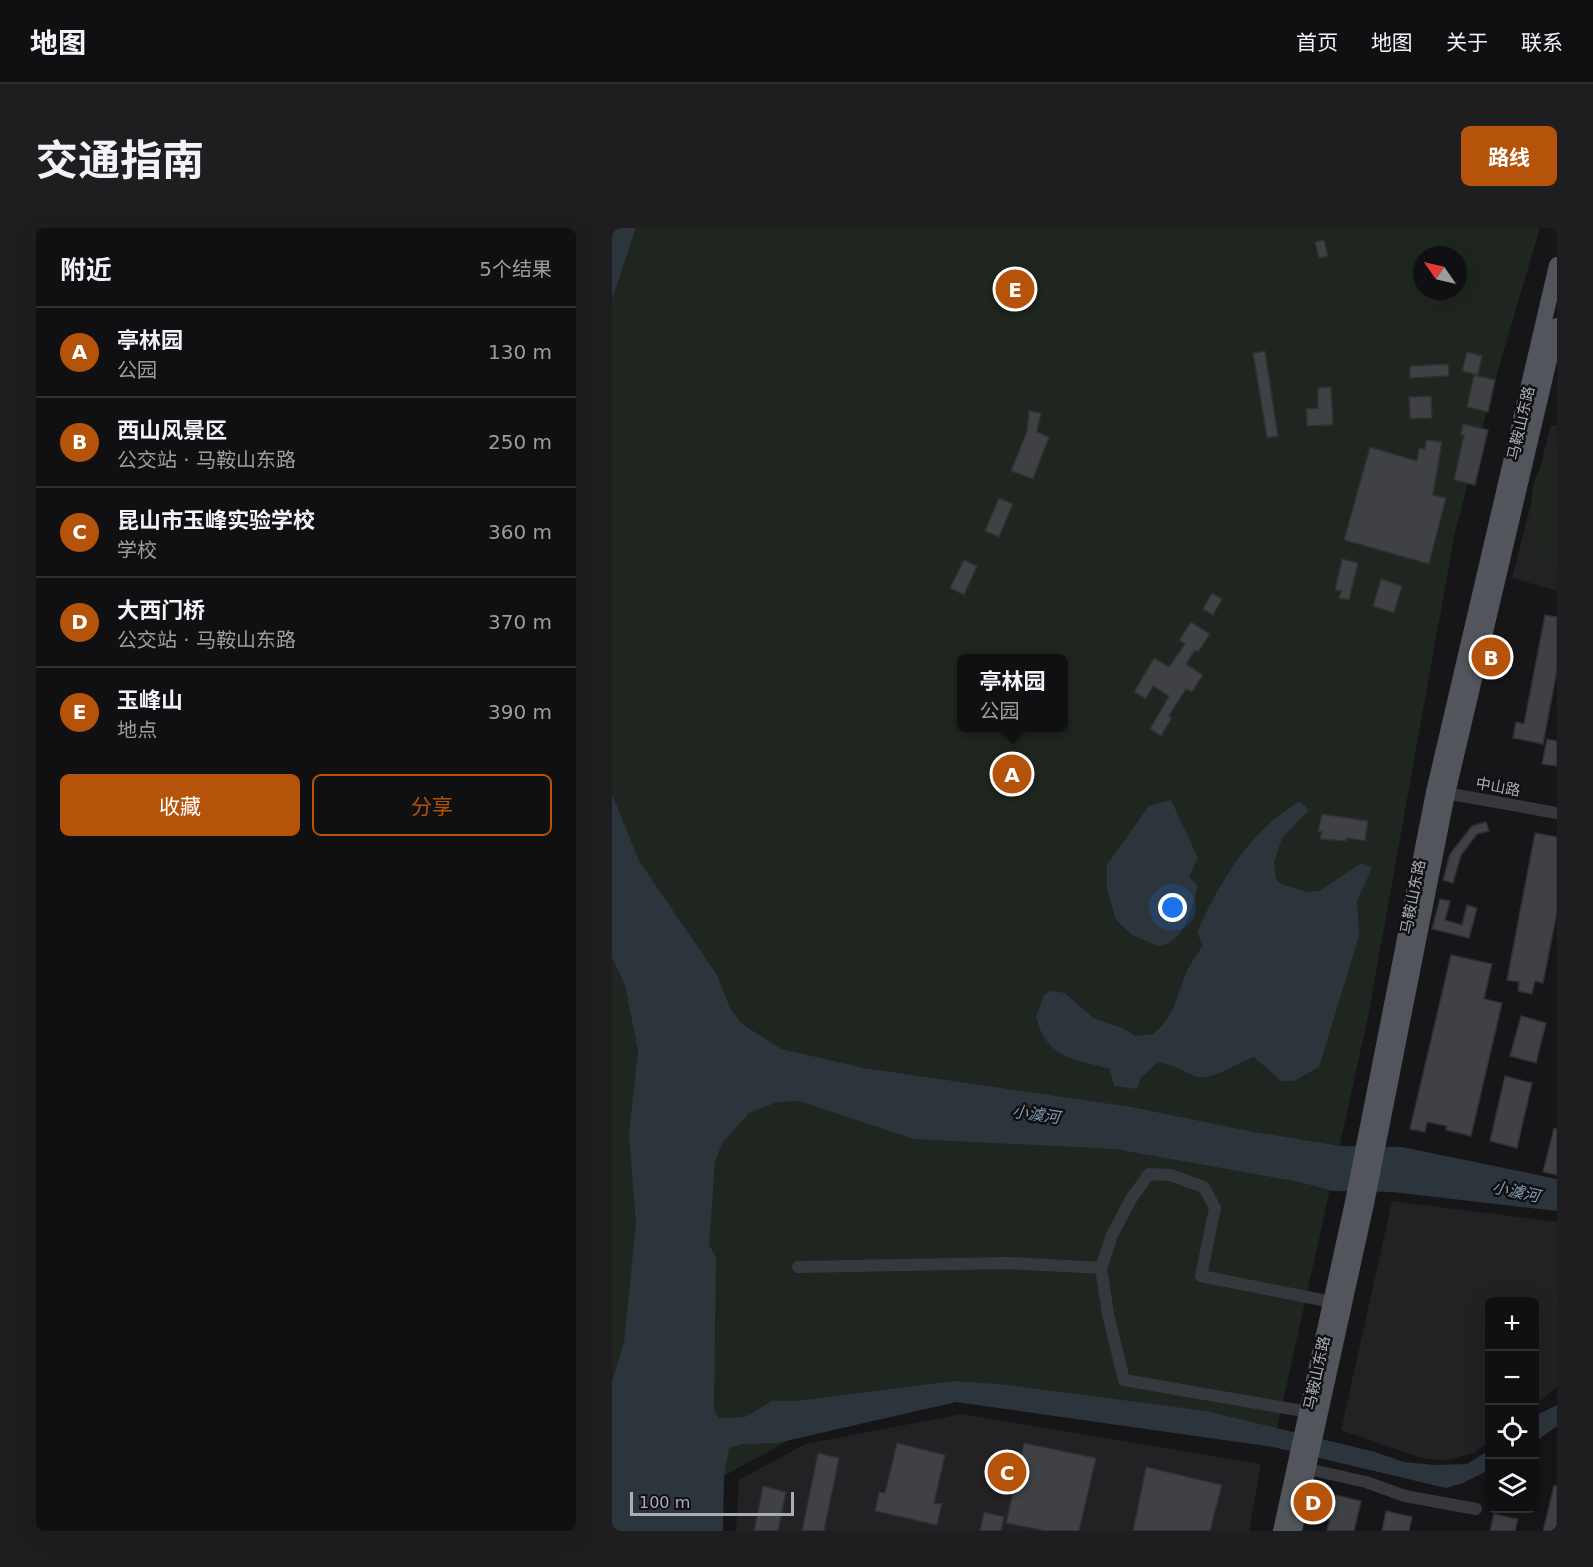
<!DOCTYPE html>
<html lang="zh">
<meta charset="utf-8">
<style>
body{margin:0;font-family:"DejaVu Sans","Noto Sans SC",sans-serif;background:#1e1e20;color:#f1f3f6}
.controls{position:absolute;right:18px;bottom:18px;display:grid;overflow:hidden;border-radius:9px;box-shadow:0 6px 24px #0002}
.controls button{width:54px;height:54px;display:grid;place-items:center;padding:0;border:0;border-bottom:2px solid #303032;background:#101012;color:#f1f3f6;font:30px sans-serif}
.compass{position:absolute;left:801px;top:18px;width:54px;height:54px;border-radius:50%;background:#101012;box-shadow:0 6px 24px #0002;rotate:304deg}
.scale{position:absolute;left:18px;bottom:15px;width:164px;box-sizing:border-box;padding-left:6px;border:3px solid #a8adb8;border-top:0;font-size:16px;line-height:21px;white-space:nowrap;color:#a8adb8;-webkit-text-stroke:4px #111113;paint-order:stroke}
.you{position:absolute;left:561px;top:680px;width:21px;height:21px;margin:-15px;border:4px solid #fff;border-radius:50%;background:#1a73e8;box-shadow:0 0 0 9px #1a73e833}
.badge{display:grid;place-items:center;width:39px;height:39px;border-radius:50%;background:#b45309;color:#fff;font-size:20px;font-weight:700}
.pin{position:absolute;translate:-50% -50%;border:3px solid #fff;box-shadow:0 2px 6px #0006}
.popup{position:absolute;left:345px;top:426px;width:111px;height:78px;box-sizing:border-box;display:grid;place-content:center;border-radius:9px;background:#101012;filter:drop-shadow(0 2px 4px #0005);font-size:20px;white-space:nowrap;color:#9c9d9f}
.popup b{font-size:22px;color:#f1f3f6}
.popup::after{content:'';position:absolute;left:50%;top:100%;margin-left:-12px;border:12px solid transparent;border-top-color:#101012}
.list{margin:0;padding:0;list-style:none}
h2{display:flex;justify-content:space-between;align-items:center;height:78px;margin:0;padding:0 24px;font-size:26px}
h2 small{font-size:20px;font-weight:400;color:#9c9d9f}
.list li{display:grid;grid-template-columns:39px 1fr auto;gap:18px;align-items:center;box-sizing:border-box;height:90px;padding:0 24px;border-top:2px solid #303032}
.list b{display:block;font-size:22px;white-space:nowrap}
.list p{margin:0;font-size:20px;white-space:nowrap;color:#9c9d9f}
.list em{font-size:20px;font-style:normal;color:#9c9d9f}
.actions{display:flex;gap:12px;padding:18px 24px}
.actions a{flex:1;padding:14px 0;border:2px solid #b45309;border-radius:9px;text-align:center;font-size:21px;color:#b45309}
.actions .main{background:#b45309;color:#fff}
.icon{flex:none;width:33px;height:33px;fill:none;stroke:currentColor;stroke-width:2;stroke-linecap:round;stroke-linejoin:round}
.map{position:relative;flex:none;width:945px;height:1303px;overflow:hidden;border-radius:9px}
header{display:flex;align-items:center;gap:36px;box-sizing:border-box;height:84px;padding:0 30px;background:#101012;border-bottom:2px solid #303032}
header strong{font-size:28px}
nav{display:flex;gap:33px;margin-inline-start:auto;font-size:21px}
.intro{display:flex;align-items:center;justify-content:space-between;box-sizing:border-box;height:144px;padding:0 36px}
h1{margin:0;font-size:42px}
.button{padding:15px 27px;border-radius:9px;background:#b45309;color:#fff;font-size:21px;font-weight:700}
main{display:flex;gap:36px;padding:0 36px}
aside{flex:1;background:#101012;border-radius:9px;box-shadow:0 6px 24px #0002}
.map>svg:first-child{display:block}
.built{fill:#222225}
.green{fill:#1e261f;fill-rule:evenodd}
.water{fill:#2c353c}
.building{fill:#404145;stroke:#303034;stroke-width:1.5}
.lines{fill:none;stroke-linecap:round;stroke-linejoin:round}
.minor{stroke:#37383d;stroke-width:12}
.major{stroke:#53555c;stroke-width:16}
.labels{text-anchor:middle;stroke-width:5;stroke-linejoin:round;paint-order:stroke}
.street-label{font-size:15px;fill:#a8adb8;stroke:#111113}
.water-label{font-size:16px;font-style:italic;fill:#7f9bb3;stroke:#111113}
</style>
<header>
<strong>地图</strong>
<nav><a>首页</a><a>地图</a><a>关于</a><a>联系</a></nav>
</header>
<div class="intro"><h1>交通指南</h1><a class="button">路线</a></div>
<main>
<aside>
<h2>附近<small>5个结果</small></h2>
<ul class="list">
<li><span class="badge">A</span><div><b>亭林园</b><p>公园</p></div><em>130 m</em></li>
<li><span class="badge">B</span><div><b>西山风景区</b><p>公交站 · 马鞍山东路</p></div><em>250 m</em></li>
<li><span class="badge">C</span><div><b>昆山市玉峰实验学校</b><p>学校</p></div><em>360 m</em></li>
<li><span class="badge">D</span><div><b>大西门桥</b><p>公交站 · 马鞍山东路</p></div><em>370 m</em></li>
<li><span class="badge">E</span><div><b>玉峰山</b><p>地点</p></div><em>390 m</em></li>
</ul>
<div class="actions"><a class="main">收藏</a><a>分享</a></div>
</aside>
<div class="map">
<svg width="945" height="1303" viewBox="0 0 945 1303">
<rect width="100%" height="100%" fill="#161618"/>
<g class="built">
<path d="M 939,197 L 945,198 L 945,363 L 900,350 Z"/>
<path d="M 780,973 L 945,994 L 945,1159 L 923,1177 L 922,1074 L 878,1074 L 877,1213 L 862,1225 L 835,1232 L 812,1231 L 729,1202 Z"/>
<path d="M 350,1186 L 649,1236 L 637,1303 L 124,1303 L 127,1252 L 193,1216 Z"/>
</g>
<g class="green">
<path d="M 24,0 L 928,0 L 883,152 L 843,304 L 756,789 L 661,1219 L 344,1174 L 179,1211 L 112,1248 L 108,1303 L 0,1303 L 0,72 ZM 810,27 L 846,27 L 846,63 L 810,63 ZM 349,430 L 451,430 L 451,500 L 349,500 Z"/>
<path d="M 945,224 L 945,339 C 917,323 914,277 924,249 C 928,239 937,231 945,224 Z"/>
</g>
<g class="water">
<path d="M 0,0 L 24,0 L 0,72 Z"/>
<path d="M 0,566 L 27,633 L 105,747 L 118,780 L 130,796 L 169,821 L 252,840 L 519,879 L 642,904 L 728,918 L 790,919 L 945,951 L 945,983 L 780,964 L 721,963 L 688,954 L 503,921 L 302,911 L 187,873 L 165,874 L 137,885 L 110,915 L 103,934 L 97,1017 L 104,1029 L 102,1182 L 107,1190 L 133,1189 L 160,1173 L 185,1173 L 341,1153 L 397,1157 L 594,1183 L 763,1224 L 792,1234 L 823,1237 L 855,1236 L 877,1222 L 877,1242 L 851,1255 L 834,1260 L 661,1219 L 344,1174 L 165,1215 L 131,1216 L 117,1220 L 112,1248 L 111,1303 L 0,1303 L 0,1153 L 12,1115 L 24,996 L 17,906 L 26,822 L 13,757 L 0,730 Z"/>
<path d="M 559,572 L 586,630 L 577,649 L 586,658 C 580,679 573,716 546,718 L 520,707 L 504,692 L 495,661 L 495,637 L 537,578 Z"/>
<path d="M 687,573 L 697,582 L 670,610 L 662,635 L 664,651 L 669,656 L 695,664 L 707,663 L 750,635 L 760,640 L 745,673 L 747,708 L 707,839 L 682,853 L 669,853 L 642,829 C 628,834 598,853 585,849 C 570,844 565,837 546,834 L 528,851 L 525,861 L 502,858 L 498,841 C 462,831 434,830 424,789 L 432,767 L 439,763 L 453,765 L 481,790 L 510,800 L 524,808 L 541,806 L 551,797 L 561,781 L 575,742 L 591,717 L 585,705 C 600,669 627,622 657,596 C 666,588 677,581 687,573 Z"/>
<path d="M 945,1177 L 945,1198 L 923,1214 L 923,1188 Z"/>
</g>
<g class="building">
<path d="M 712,12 L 716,28 L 707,30 L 703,14 Z"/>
<path d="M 653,123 L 666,208 L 655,210 L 641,125 Z"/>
<path d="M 855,124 L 870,128 L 866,147 L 850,143 Z"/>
<path d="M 836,136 L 837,148 L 798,150 L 798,138 Z"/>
<path d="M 862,147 L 883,152 L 876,184 L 855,179 Z"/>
<path d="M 719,159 L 721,197 L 695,198 L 694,181 L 706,180 L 706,160 Z"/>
<path d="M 819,168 L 820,190 L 798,191 L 797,169 Z"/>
<path d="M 417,183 L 429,185 L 425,204 L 437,209 L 421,251 L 399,243 L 415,203 Z"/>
<path d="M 851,196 L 876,202 L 863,257 L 842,252 L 852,207 L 849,207 Z"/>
<path d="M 814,212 L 830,214 L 821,267 L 834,270 L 817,336 L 732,312 L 758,219 L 805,233 L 807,220 L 813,221 Z"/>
<path d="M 387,270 L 401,276 L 387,309 L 373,303 Z"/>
<path d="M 730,331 L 746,335 L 737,372 L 727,370 L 729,363 L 723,362 Z"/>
<path d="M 352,332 L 365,338 L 352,367 L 338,360 Z"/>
<path d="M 769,351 L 790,358 L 782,385 L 761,378 Z"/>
<path d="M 600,365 L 610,371 L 601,387 L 591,381 Z"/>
<path d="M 933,387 L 945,389 L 945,442 L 931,516 L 901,510 L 904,494 L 912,496 Z"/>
<path d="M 579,394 L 598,406 L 586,424 L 583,422 L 574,436 L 591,447 L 580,464 L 574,461 L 557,488 L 560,490 L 549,508 L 538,501 L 557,468 L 541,458 L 534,471 L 522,464 L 542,430 L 557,439 L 573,416 L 567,412 Z"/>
<path d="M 935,511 L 945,513 L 945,538 L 930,536 Z"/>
<path d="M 710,586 L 756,593 L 753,613 L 735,610 L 734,613 L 708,611 L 710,604 L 706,603 Z"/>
<path d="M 874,594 L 877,603 L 865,606 L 849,627 L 841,655 L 831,652 L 838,626 L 860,598 Z"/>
<path d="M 923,605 L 945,609 L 945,684 L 931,755 L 923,753 L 920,766 L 906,763 L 907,754 L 895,752 Z"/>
<path d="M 828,671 L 838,673 L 833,692 L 850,697 L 855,677 L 865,680 L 857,710 L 820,701 Z"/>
<path d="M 839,727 L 880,736 L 872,771 L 890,775 L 859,908 L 834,902 L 835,898 L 815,894 L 813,904 L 798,901 Z"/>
<path d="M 909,788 L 934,795 L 924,835 L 898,828 Z"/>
<path d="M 893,848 L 920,855 L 905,920 L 878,913 Z"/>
<path d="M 942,900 L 945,901 L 945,947 L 931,944 Z"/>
<path d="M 285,1215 L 333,1227 L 322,1275 L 330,1276 L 325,1297 L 263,1283 L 267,1264 L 273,1265 Z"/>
<path d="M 412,1215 L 484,1230 L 467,1303 L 434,1303 L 394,1295 Z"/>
<path d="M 206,1225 L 227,1230 L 212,1303 L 190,1303 Z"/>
<path d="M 534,1239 L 610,1257 L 598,1303 L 521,1303 Z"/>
<path d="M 151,1258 L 174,1264 L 166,1303 L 142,1303 Z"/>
<path d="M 942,1258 L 945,1258 L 945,1303 L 931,1303 Z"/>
<path d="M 723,1267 L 749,1273 L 742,1303 L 715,1303 Z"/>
<path d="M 774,1283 L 800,1289 L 797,1303 L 770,1303 Z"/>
<path d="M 372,1284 L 392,1289 L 389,1303 L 368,1303 Z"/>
<path d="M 882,1286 L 906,1291 L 903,1303 L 878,1303 Z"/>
</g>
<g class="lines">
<g class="minor">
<path d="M 828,564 L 945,585"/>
<path d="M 186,1039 L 397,1035 L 489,1040"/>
<path d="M 697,1184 L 512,1152 L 496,1086 L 489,1040 L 500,1007 L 519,971 L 537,946 L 558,947 L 592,959 L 603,980 L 589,1048 L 720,1074"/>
<path d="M 696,1241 L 754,1254 L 793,1268 L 864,1281"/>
</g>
<g class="major">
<path d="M 669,1303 L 741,974 L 822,564 L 945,37"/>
<path d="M 682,1303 L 754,976 L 835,566 L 945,98"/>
</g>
</g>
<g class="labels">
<g class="street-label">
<text transform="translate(909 195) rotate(-77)" y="5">马鞍山东路</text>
<text transform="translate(886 559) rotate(10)" y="5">中山路</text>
<text transform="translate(801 669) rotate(-79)" y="5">马鞍山东路</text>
<text transform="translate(705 1145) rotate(-78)" y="5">马鞍山东路</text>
</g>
<g class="water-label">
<text transform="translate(424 886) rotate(8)" y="6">小澞河</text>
<text transform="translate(904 963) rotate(12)" y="6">小澞河</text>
</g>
</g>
</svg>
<div class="controls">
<button>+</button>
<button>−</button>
<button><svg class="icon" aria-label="locate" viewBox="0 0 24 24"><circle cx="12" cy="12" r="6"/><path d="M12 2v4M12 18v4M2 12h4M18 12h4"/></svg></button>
<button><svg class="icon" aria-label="layers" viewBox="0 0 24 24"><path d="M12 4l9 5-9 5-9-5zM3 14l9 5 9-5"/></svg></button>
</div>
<svg class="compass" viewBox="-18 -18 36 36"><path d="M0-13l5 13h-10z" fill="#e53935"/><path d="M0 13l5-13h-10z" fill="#9c9d9f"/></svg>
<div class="scale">100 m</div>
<div class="you"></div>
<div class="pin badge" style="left:400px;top:546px">A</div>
<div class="popup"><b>亭林园</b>公园</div>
<div class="pin badge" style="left:879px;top:429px">B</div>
<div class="pin badge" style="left:395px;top:1244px">C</div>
<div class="pin badge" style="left:701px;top:1274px">D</div>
<div class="pin badge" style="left:403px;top:61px">E</div>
</div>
</main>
